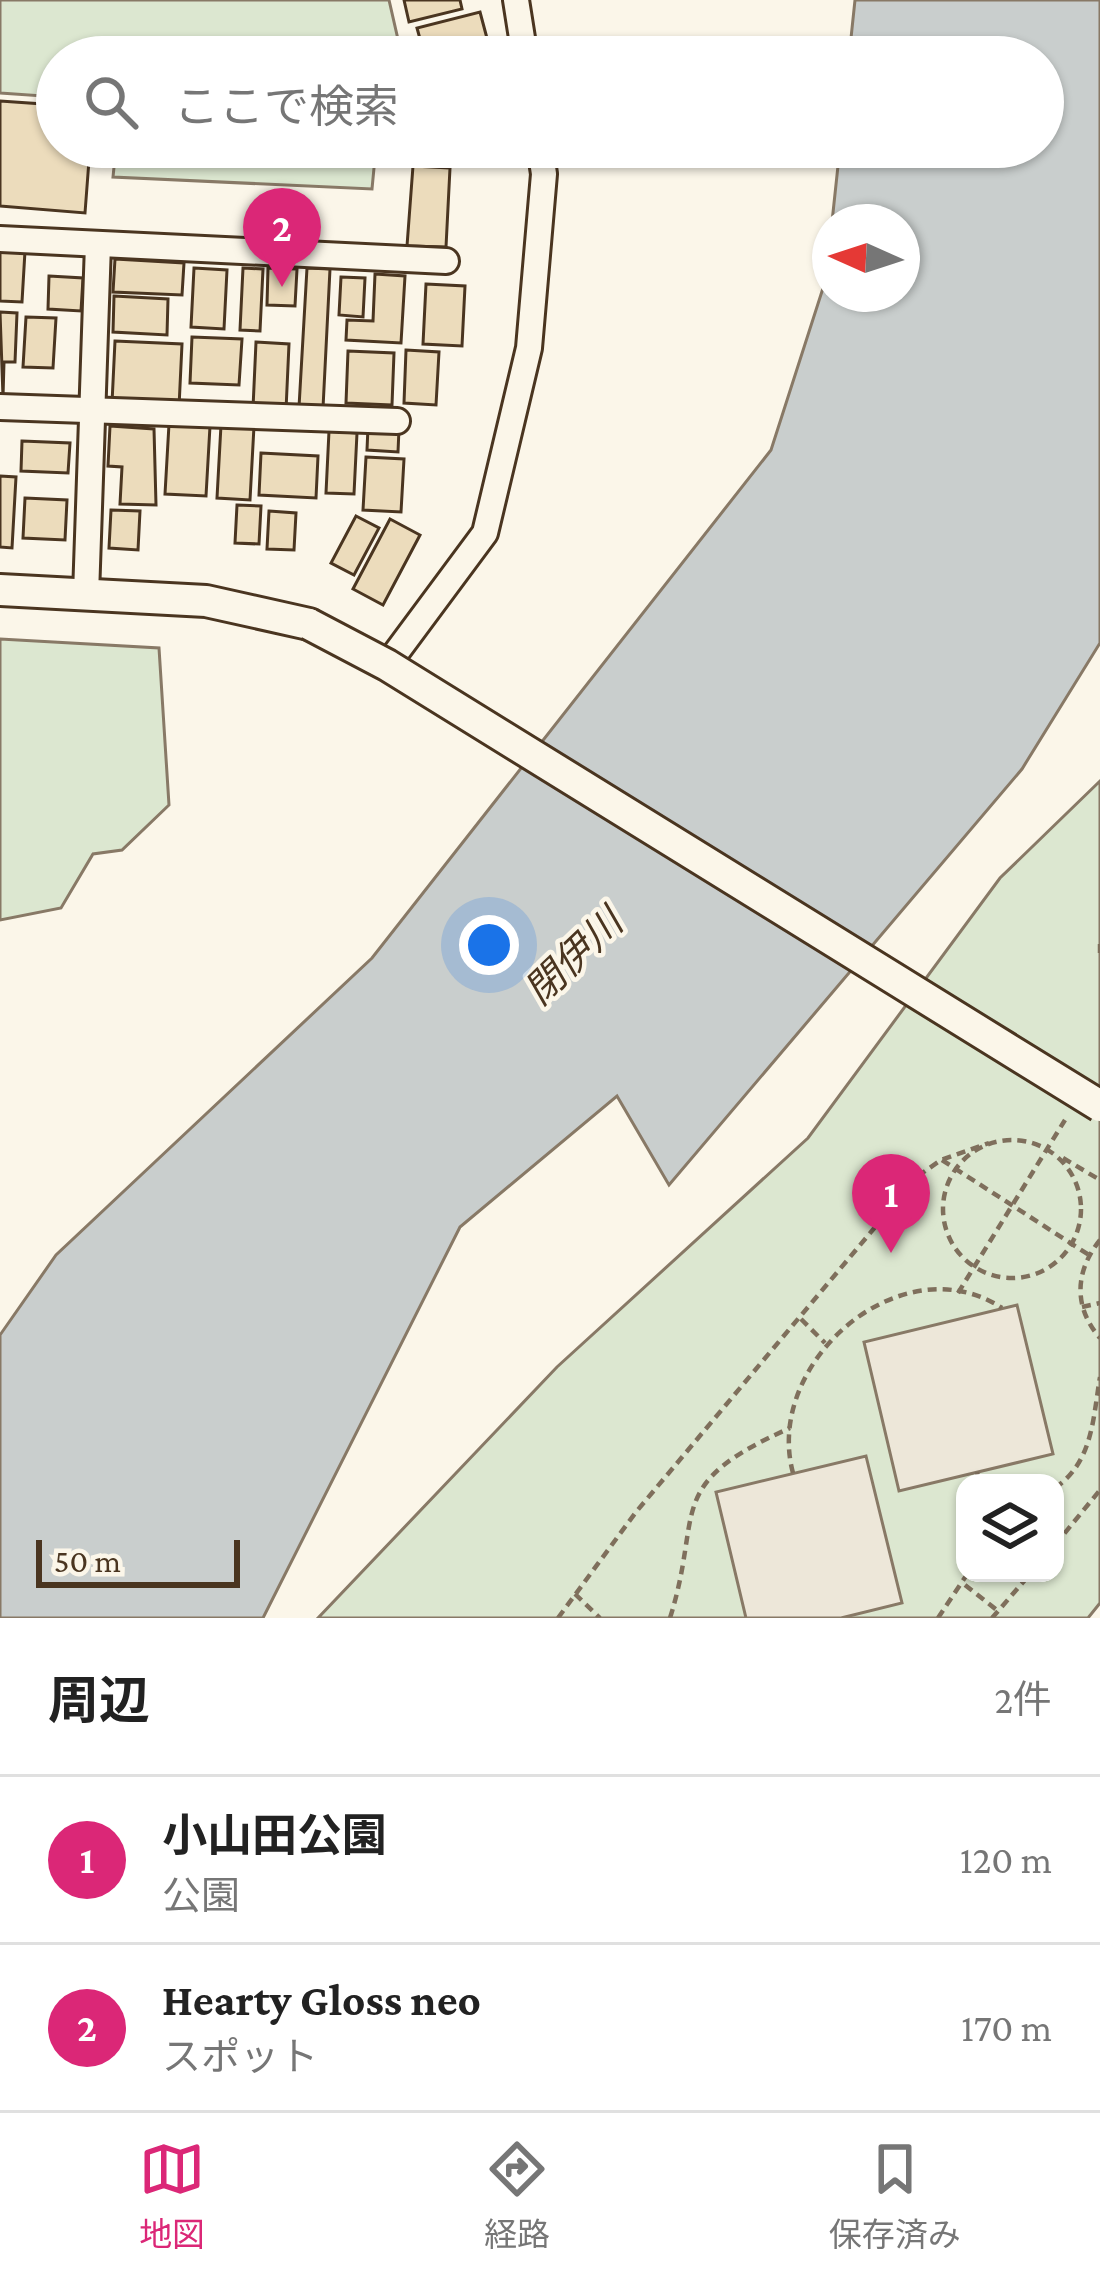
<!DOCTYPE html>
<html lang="ja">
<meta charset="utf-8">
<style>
body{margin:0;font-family:"Crimson Pro","Noto Sans JP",serif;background:#f2f2f2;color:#222}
.controls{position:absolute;right:36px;bottom:36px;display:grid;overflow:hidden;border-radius:24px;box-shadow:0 3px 9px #0004}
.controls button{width:108px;height:108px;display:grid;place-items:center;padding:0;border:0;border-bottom:3px solid #e0e0e0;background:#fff;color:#222;font:60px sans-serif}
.compass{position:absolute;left:812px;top:204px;width:108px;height:108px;border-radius:50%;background:#fff;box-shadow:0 3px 9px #0004;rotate:273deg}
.scale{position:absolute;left:36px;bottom:30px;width:204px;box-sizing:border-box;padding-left:12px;border:6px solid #4a3520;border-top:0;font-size:33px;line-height:42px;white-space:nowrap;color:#4a3520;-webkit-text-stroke:9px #fbf6e9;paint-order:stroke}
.you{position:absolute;left:489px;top:945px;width:42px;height:42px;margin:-30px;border:9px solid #fff;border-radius:50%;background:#1a73e8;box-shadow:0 0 0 18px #1a73e833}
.badge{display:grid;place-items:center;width:78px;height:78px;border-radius:50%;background:#db2777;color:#fff;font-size:39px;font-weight:700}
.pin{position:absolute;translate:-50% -99px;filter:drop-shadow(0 3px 6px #0008)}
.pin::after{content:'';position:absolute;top:63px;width:42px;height:36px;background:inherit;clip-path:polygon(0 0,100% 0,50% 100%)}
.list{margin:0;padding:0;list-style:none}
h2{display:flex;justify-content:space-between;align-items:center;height:156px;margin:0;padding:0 48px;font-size:51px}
h2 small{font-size:39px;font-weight:400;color:#767676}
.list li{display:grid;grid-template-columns:78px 1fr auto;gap:36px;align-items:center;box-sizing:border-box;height:168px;padding:0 48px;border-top:3px solid #e0e0e0}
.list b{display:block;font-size:45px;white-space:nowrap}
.list p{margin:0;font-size:39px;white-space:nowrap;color:#767676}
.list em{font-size:39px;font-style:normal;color:#767676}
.icon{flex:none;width:66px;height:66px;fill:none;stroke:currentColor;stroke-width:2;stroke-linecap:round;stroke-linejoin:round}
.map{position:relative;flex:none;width:1100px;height:1618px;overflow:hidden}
.search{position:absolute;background:#fff;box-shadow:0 3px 9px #0004;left:36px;right:36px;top:36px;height:132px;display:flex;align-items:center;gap:30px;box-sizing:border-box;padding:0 42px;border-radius:66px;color:#767676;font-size:45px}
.sheet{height:492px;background:#fff}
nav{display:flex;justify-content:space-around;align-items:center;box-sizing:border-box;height:168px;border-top:3px solid #e0e0e0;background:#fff;font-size:33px;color:#767676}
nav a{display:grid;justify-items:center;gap:6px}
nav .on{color:#db2777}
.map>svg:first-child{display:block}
.green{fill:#dce7d0;stroke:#887966;stroke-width:3;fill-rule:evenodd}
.parking{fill:#ede7d9;stroke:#887966;stroke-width:3}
.water{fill:#c9cecd;stroke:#887966;stroke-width:3}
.building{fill:#ecdcbc;stroke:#4a3520;stroke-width:3}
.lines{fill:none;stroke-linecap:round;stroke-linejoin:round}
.minor-casing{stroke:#4a3520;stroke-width:30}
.tertiary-casing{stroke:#4a3520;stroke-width:36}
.path{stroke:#7f6f5c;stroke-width:4.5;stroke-dasharray:9 6;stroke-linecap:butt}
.minor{stroke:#fbf6e9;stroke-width:24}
.tertiary{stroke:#fbf6e9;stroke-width:30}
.tertiary-bridge-casing{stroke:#4a3520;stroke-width:36;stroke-linecap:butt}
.tertiary-bridge{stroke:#fbf6e9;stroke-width:30}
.labels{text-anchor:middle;stroke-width:9;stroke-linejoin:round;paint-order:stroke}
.water-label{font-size:39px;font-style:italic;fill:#4a3520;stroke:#fbf6e9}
</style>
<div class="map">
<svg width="1100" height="1618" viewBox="0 0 1100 1618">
<rect width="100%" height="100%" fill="#fbf6e9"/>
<g class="green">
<path d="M 0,0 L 389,0 L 402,57 L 57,57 L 57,97 L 0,93 Z"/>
<path d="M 116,147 L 376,147 L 372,189 L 113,177 Z"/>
<path d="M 0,639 L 159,648 L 169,805 L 122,850 L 93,854 L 61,908 L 0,920 Z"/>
<path d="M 1100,781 L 1100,1603 L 1088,1618 L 318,1618 L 557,1367 L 808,1138 L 1000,878 ZM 965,1483 L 1055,1483 L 1055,1573 L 965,1573 Z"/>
</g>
<g class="parking">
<path d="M 1017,1305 L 1053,1454 L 899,1491 L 864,1342 Z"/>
<path d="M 866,1456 L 902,1603 L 841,1618 L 746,1618 L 716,1492 Z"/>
</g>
<path class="water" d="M 855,0 L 1100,0 L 1100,643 L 1022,769 L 669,1185 L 617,1096 L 460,1227 L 263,1618 L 0,1618 L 0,1335 L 56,1255 L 372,958 L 771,450 L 825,282 L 830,237 L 830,294 L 902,294 L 902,222 L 832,222 L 840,147 L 1043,147 L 1043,57 L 849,57 Z"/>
<g class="building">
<path d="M 404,0 L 460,0 L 462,9 L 409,22 Z"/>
<path d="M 480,12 L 488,42 L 425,57 L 417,28 Z"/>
<path d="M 0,101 L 57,105 L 57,147 L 90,147 L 85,213 L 0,206 Z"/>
<path d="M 414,147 L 493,147 L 492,164 L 414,161 Z"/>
<path d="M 413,166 L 450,168 L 446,247 L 407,246 Z"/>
<path d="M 0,249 L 25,251 L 22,302 L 0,301 Z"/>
<path d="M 115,259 L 184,263 L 182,295 L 113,292 Z"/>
<path d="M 194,268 L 227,270 L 224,329 L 191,327 Z"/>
<path d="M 243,268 L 263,269 L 260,331 L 240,330 Z"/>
<path d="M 268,268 L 297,269 L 295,306 L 267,305 Z"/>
<path d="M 307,268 L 330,269 L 323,408 L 299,407 Z"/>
<path d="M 375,274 L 405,276 L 401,343 L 346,340 L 347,320 L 373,321 Z"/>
<path d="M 49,276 L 83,278 L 81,311 L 48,309 Z"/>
<path d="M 341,277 L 365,278 L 363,317 L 339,315 Z"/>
<path d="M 426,284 L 465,286 L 462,346 L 423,344 Z"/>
<path d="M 114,296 L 168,299 L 167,335 L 113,332 Z"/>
<path d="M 0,312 L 17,313 L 15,362 L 4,362 L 3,397 Z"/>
<path d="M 26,317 L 56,318 L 53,368 L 23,367 Z"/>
<path d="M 192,337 L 242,339 L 239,385 L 190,383 Z"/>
<path d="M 115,341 L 182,344 L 179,407 L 112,403 Z"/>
<path d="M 256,342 L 289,344 L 286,410 L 253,408 Z"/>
<path d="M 406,350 L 439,352 L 436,405 L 404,403 Z"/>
<path d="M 348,351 L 394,353 L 392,405 L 346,403 Z"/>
<path d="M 169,424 L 210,426 L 206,496 L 165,494 Z"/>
<path d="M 221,425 L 254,426 L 250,500 L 217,498 Z"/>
<path d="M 110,426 L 154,429 L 156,505 L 120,504 L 122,467 L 108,466 Z"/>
<path d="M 368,427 L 399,429 L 398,452 L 367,450 Z"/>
<path d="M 329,431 L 357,433 L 354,494 L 326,493 Z"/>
<path d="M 22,441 L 70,443 L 68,473 L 21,471 Z"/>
<path d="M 261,453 L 318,456 L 316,498 L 259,495 Z"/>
<path d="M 366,457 L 404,459 L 401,512 L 363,510 Z"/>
<path d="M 0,476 L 16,477 L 12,548 L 0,547 Z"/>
<path d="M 25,498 L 67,500 L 65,540 L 23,538 Z"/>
<path d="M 237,505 L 261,506 L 259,544 L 235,543 Z"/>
<path d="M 111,510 L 140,511 L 138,550 L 109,548 Z"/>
<path d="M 269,511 L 296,513 L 294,550 L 267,549 Z"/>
<path d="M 356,516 L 379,528 L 354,575 L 331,563 Z"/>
<path d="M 390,519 L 420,535 L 383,605 L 353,589 Z"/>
</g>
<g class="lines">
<defs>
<g id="minor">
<path d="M 516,0 L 525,57"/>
<path d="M 0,239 L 446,261"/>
<path d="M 0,407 L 397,421"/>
<path d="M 86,595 L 98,244"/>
<path d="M 387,665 L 485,533 L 529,348 L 544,174 L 540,147"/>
</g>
<path id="tertiary" d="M 0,590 L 206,601 L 309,624"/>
</defs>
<use href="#minor" class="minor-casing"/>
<use href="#tertiary" class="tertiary-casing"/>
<g class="path">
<path d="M 1100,944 L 1100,957"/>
<circle cx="1012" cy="1209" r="69"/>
<path d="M 1063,1158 L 1100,1180"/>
<path d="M 942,1160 L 1089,1255"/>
<path d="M 1100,1240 C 1075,1271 1073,1307 1100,1338"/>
<path d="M 958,1293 L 1065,1120"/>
<path d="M 1082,1307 L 1100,1303"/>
<path d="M 801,1319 L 825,1343"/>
<path d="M 977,1472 L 979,1483"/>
<path d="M 793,1473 C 763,1363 901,1242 1002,1308"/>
<path d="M 1055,1488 C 1093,1462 1093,1418 1100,1377"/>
<path d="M 1055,1545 L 1100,1490"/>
<path d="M 965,1585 L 998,1611"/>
<path d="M 575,1594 L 600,1618"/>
<path d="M 558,1618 L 636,1512 L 918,1176 L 941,1160 L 989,1143"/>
<path d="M 670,1618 C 704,1510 662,1485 790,1428"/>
<path d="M 938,1618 L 968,1573"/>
<path d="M 992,1618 L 1031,1573"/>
</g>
<use href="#minor" class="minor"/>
<use href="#tertiary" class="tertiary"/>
<defs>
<path id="tertiary-bridge" d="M 309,624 L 387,665 L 1100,1106"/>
</defs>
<use href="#tertiary-bridge" class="tertiary-bridge-casing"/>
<use href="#tertiary-bridge" class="tertiary-bridge"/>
</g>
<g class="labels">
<g class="water-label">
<text transform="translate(573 956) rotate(-44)" y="14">閉伊川</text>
</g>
</g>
</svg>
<div class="controls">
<button><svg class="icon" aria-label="layers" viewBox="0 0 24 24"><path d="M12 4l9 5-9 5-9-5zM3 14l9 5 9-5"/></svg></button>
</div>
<svg class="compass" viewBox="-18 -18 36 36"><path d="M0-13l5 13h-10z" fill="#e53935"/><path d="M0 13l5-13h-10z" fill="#767676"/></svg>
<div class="scale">50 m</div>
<div class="you"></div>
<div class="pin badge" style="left:891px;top:1253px">1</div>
<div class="pin badge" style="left:282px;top:287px">2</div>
<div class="search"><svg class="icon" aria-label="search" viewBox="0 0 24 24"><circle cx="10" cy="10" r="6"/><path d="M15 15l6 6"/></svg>ここで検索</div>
</div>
<section class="sheet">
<h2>周辺<small>2件</small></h2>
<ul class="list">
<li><span class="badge">1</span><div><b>小山田公園</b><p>公園</p></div><em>120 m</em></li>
<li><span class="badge">2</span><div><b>Hearty Gloss neo</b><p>スポット</p></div><em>170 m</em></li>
</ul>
</section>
<nav>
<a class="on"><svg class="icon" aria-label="map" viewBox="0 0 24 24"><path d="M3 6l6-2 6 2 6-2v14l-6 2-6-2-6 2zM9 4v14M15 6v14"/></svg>地図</a>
<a><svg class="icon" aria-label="directions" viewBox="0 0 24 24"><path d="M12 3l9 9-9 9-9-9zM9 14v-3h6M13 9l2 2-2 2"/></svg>経路</a>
<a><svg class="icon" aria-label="saved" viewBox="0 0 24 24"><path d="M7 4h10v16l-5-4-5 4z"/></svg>保存済み</a>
</nav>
